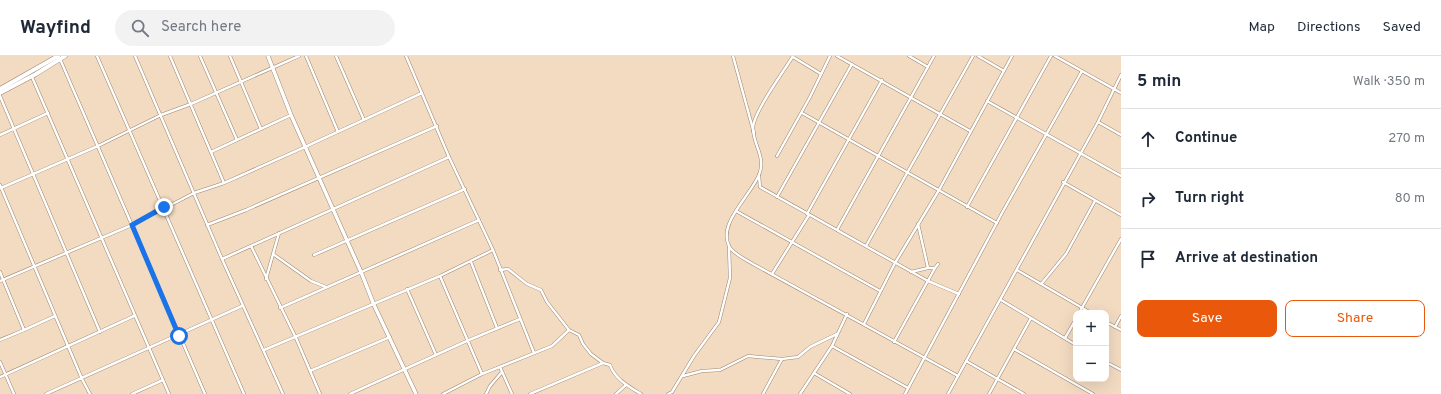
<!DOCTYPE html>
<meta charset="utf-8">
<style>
body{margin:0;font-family:Overpass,sans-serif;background:#f2f2f3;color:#1f2937}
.controls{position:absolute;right:12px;bottom:12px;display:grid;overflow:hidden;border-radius:8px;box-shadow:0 4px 16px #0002}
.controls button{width:36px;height:36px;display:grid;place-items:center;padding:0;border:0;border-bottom:1px solid #e0e1e3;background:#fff;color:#1f2937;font:20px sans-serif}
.stop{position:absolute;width:12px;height:12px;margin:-9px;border:3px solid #1a73e8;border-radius:50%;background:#fff}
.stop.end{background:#1a73e8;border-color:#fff;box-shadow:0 1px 4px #0008}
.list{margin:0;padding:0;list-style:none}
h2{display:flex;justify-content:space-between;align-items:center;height:52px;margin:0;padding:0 16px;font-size:17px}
h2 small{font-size:13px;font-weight:400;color:#747a83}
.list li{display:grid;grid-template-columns:26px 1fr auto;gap:12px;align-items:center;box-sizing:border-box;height:60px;padding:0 16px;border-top:1px solid #e0e1e3}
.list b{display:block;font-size:15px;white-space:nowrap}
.list em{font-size:13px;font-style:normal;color:#747a83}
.actions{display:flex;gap:8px;padding:12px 16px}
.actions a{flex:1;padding:9px 0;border:1px solid #ea580c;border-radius:8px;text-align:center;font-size:14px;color:#ea580c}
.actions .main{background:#ea580c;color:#fff}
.icon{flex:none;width:22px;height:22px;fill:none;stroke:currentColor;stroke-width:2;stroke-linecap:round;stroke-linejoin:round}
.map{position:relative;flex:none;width:1121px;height:338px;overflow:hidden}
header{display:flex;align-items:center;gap:24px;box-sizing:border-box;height:56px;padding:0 20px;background:#fff;border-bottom:1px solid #e0e1e3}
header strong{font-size:19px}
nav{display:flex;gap:22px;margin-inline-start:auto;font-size:14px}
.search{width:280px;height:36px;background:#f2f2f3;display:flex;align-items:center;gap:10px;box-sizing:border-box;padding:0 14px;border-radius:22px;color:#747a83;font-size:15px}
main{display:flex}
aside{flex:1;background:#fff}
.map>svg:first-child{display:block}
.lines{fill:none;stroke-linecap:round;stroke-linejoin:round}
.minor-casing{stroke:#9c866e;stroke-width:3.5}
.tertiary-casing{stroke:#9c866e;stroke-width:4.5}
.secondary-casing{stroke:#9c866e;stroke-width:5}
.minor{stroke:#fff;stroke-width:2.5}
.tertiary{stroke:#fff;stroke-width:3.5}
.secondary{stroke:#fff;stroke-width:4}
.route{stroke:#1a73e8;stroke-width:5}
</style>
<header>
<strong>Wayfind</strong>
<div class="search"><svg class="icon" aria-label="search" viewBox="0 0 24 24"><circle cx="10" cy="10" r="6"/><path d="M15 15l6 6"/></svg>Search here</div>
<nav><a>Map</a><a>Directions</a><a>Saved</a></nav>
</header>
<main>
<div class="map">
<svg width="1121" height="338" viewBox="0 0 1121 338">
<rect width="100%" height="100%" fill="#f3dbc2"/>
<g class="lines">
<defs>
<g id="minor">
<path d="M 97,0 L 244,338"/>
<path d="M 135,0 L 222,203 L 283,338"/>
<path d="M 170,0 L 224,127"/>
<path d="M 200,0 L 237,84"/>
<path d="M 230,0 L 261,73"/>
<path d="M 306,0 L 338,76"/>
<path d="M 336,0 L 364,64"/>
<path d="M 406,0 L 449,101 L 493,194 L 534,297"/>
<path d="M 733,0 L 754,77"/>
<path d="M 793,0 C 784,15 753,57 753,72 C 753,88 765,100 760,116 C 754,137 717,166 729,190 C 733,198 745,203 753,208 L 958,320"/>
<path d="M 837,0 L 970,75"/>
<path d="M 909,0 L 928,11"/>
<path d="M 978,0 L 1004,15"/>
<path d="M 1055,0 L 1121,37"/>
<path d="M 793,1 L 821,18"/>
<path d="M 60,3 L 205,338"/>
<path d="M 32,21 L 169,338"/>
<path d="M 0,40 L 100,276"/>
<path d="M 987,45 L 1121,120"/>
<path d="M 802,57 L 997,167"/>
<path d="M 1098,66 L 1121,79"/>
<path d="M 0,79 L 48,57"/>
<path d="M 211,96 L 291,59"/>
<path d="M 777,100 L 810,41 L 830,0"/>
<path d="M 759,120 L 760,131 L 928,225 L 959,238"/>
<path d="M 1063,126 L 1121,159"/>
<path d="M 0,129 L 82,323 L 90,338"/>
<path d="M 1,132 L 98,90 L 161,59 L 191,48 L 299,0"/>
<path d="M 777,141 L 852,8"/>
<path d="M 967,151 L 1051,0"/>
<path d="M 736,155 L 880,235"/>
<path d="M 807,158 L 882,24"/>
<path d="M 918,168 L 928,212"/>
<path d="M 207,169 L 246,154 L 437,70"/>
<path d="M 837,174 L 934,0"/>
<path d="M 251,190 L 296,282 L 320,338"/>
<path d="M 866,190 L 973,0"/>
<path d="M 273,198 L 311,225 L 326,231"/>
<path d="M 314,199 L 465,133"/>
<path d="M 222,203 L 449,101"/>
<path d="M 471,206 L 497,272"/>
<path d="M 500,214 L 508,213 L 527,228 L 541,234 L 547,246 L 569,274 L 579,279 L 583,288 L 591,298 L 603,307 L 610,309 C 615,323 628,330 641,338"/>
<path d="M 1017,214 L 1091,257"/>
<path d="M 0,216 L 24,274 L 55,260"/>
<path d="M 911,216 L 928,212 L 935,212 L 938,208"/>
<path d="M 772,218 L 809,159"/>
<path d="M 440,220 L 482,318"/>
<path d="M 266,223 L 279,177"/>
<path d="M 0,225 L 132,169 L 194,137 L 224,127 L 305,91 L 422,37"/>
<path d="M 1042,227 L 1066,198 L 1095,145"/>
<path d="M 407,233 L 436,299"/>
<path d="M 1001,244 L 1076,289"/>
<path d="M 280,252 L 479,164"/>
<path d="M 1079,257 L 1121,183"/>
<path d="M 1106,266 L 1121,274"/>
<path d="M 864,268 L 895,207 L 939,134 L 1012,0"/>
<path d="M 1115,271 L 1121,260"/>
<path d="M 1065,282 L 1076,263"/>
<path d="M 0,284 L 24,274"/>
<path d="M 894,286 L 935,212"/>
<path d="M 832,290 L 908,332"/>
<path d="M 1014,293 L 1093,338"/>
<path d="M 264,294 L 440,220 L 493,194"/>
<path d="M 966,305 L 1024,338"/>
<path d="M 0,306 L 14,338"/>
<path d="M 1106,306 L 1121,314"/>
<path d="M 500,311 L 512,338"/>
<path d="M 310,315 L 390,281"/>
<path d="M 814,317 L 850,338"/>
<path d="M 683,320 L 702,315 L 720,314 L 748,300 L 782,303 L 798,301 L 810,291 L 837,278"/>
<path d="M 0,321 L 134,260"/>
<path d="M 46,338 L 242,250"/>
<path d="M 132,338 L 163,324"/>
<path d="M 350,338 L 469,284 L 520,263"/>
<path d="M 443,338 L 482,318 L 552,290 L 569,274"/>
<path d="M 486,338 L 490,330 L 502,316"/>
<path d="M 530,338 L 603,307"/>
<path d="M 616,338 L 626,329"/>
<path d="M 668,338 L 672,336 L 694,300 L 719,266 L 730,222 L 729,190"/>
<path d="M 763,338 L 782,303"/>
<path d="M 800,338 L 832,290 L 847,258"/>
<path d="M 905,338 L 1002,157 L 1082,15"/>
<path d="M 948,338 L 1098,66 L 1121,19"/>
<path d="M 989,338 L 1031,262"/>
</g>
<path id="tertiary" d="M 268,0 L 291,59 L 361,216 L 374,249 L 416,338"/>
<g id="secondary">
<path d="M 0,33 L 58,0"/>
<path d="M 0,37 L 36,18 L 65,0"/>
</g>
</defs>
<use href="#minor" class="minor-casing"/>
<use href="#tertiary" class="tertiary-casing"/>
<use href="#secondary" class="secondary-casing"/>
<use href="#minor" class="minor"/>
<use href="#tertiary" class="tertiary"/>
<use href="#secondary" class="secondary"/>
</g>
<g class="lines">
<path class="route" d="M 164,151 L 132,169 L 179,280"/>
</g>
</svg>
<div class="controls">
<button>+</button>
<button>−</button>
</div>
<div class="stop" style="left:179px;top:280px"></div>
<div class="stop end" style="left:164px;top:151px"></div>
</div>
<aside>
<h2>5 min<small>Walk · 350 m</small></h2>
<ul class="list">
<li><svg class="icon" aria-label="ahead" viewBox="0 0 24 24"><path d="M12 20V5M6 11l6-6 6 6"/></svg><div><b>Continue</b></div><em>270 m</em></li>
<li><svg class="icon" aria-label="right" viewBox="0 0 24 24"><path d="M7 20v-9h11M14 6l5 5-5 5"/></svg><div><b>Turn right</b></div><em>80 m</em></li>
<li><svg class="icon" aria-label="arrive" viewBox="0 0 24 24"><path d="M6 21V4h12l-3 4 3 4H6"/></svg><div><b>Arrive at destination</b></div></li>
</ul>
<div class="actions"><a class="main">Save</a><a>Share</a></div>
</aside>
</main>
